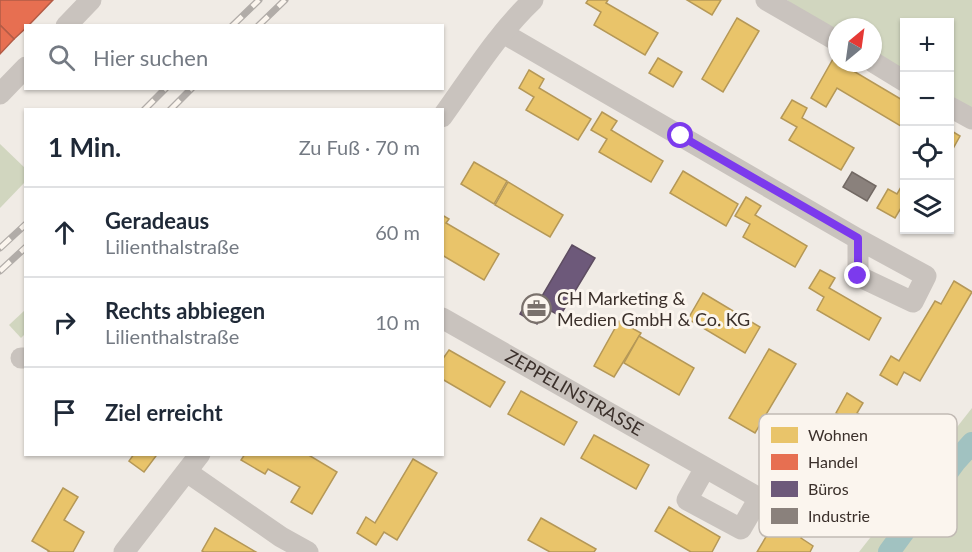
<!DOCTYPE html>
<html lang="de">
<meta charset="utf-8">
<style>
body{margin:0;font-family:Lato,sans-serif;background:#f2f2f3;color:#1f2937}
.controls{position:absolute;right:18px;top:18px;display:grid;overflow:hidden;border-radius:0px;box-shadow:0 2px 4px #0004}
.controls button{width:54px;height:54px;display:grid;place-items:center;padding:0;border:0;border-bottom:2px solid #e0e1e3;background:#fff;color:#1f2937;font:30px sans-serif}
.compass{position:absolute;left:828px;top:18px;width:54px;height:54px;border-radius:50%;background:#fff;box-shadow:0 2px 4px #0004;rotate:29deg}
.stop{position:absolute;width:18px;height:18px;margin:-14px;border:4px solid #7c3aed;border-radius:50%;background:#fff}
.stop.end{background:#7c3aed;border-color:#fff;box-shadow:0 2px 6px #0008}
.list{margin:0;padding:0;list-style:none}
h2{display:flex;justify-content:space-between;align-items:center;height:78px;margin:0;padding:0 24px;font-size:26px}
h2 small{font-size:20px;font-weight:400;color:#747a83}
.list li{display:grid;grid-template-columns:39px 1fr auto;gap:18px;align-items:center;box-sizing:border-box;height:90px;padding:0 24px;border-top:2px solid #e0e1e3}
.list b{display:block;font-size:22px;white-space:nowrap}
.list p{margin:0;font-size:20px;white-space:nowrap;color:#747a83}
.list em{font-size:20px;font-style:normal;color:#747a83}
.icon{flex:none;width:33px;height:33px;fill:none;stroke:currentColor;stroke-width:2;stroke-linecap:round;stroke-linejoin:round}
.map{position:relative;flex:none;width:972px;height:552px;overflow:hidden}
.search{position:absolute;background:#fff;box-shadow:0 2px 4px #0004;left:24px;top:24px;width:420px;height:66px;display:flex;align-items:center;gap:15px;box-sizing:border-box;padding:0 21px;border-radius:0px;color:#747a83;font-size:22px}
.panel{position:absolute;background:#fff;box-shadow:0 2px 4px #0004;left:24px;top:108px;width:420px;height:348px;border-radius:0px}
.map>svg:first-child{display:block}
.green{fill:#d1d6bf}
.homes{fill:#e9c46a;stroke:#b59857;stroke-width:1.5}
.shops{fill:#e76f51;stroke:#b35c46;stroke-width:1.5}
.offices{fill:#6d597a;stroke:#5e4d62;stroke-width:1.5}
.industry{fill:#8a817c;stroke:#726964;stroke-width:1.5}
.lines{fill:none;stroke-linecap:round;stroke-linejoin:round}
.canal{stroke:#a1c2c1;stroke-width:22}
.minor{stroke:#c9c3be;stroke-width:21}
.rail-casing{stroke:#b1aca8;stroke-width:7}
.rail{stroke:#fbf5ee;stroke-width:4.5;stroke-dasharray:14;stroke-linecap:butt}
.route{stroke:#7c3aed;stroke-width:8}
.labels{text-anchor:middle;stroke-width:6;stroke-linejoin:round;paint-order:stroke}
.poi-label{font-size:18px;fill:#3b302b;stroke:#fbf5ee;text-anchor:start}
.street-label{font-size:18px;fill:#3b302b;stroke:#fbf5ee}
.key{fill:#fbf5ee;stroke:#c1bab4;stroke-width:1.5}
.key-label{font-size:16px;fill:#3b302b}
</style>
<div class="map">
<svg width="972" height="552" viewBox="0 0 972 552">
<rect width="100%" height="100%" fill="#f0ebe5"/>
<g class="green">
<path d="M 787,0 L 972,0 L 972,115 L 950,101 L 950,22 L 904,22 L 904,76 L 873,59 L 873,27 L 837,27 L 837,39 Z"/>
<path d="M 0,144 L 26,169 L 25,182 L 0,208 Z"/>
<path d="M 25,310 L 25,334 L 21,338 L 9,325 Z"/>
<path d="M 972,408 L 972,552 L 859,552 Z"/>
</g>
<g class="homes">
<path d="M 588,0 L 608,0 L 606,3 L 658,33 L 645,55 L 594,25 L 601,12 L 586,3 Z"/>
<path d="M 687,0 L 721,0 L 712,15 Z"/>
<path d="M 737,18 L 759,31 L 723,92 L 702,79 Z"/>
<path d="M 658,58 L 682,72 L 673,87 L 649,73 Z"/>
<path d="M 833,59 L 837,61 L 837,63 L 840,63 L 904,101 L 904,128 L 837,88 L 826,107 L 811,98 Z"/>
<path d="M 529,70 L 544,79 L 539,88 L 591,119 L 578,140 L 526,110 L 534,97 L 519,88 Z"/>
<path d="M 792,100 L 807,108 L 802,118 L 854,148 L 841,170 L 789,140 L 797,127 L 781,118 Z"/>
<path d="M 602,112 L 617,121 L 611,130 L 663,161 L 651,182 L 599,152 L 607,139 L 591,130 Z"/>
<path d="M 950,130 L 960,136 L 950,154 Z"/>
<path d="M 474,162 L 507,181 L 494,204 L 461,184 Z"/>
<path d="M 683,171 L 738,204 L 726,226 L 670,193 Z"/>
<path d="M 508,182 L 563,215 L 550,237 L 495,205 Z"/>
<path d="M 904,182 L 904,203 L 895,218 L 877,208 L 888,189 L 897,194 Z"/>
<path d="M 746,197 L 761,206 L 755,215 L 807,246 L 795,267 L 743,237 L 750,224 L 735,216 Z"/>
<path d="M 442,215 L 449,219 L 446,223 L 499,254 L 484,280 L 442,255 Z"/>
<path d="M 820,270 L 835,278 L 829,288 L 881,318 L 869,340 L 817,310 L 824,297 L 809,288 Z"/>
<path d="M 954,281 L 972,292 L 920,381 L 904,372 L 897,385 L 880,375 L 891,356 L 899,361 L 935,301 L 941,304 Z"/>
<path d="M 703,293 L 760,327 L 745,353 L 688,319 Z"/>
<path d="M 619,321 L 641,333 L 614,377 L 594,366 Z"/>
<path d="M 639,336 L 694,368 L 679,395 L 624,363 Z"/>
<path d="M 769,349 L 796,364 L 755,433 L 729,418 Z"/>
<path d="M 449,350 L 505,382 L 490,407 L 442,379 L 442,360 Z"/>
<path d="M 521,391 L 577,422 L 564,445 L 508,414 Z"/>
<path d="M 847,393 L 863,403 L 857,413 L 920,450 L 907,473 L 843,435 L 851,422 L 836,413 Z"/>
<path d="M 594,435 L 649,465 L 636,489 L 581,458 Z"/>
<path d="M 134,454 L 153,454 L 156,456 L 144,472 L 129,461 Z"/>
<path d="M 245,454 L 307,454 L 337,472 L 312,514 L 291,502 L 300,487 L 268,469 L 265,474 L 241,460 Z"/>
<path d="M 413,459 L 437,473 L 397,540 L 384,532 L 376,545 L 357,533 L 366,517 L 375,523 Z"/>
<path d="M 63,488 L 78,497 L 64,520 L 84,532 L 73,552 L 48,552 L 49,551 L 32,541 Z"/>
<path d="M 796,501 L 815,513 L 801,538 L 813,546 L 810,552 L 757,552 L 773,525 L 780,529 Z"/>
<path d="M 669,507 L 720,537 L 712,552 L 691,552 L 655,531 Z"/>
<path d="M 541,518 L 596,549 L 594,552 L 550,552 L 528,540 Z"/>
<path d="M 215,528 L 256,552 L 204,552 L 202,551 Z"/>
</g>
<g class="shops">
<path d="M 0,0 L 53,0 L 28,26 L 26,26 L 26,28 L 14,39 L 0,25 Z"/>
<path d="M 0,25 L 14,39 L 0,54 Z"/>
</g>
<path class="offices" d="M 572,245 L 595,258 L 560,316 L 546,308 L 537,324 L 520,314 L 529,298 L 538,303 Z"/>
<path class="industry" d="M 852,172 L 876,186 L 867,201 L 843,187 Z"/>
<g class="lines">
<path class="canal" d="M 889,552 L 955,462 L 972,443"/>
<g class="minor">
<path d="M 766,0 L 837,41"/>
<path d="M 66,26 L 91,0"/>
<path d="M 503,33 L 858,239 L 858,276 L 913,302 L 926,276 L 858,239"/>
<path d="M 873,62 L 904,81"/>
<path d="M 0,94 L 26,67"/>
<path d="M 950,107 L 972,119"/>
<path d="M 442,117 C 471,77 497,34 533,0"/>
<path id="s1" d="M 442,318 L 759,498 L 741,529 L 687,500 L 705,468"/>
<path d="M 21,358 L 26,358"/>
<path d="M 187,472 L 281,537 L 308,552"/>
<path d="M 124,552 L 200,454"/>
</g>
<defs>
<g id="rail">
<path d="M 232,26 L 259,0"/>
<path d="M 258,26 L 285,0"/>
<path d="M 144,110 L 166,88"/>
<path d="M 170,110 L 192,88"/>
<path d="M 0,248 L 26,224"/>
<path d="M 0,271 L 26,247"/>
</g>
</defs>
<use href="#rail" class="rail-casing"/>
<use href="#rail" class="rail"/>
</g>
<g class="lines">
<path class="route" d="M 681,136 L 858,238 L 858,276"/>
</g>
<defs>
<symbol id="office-ring" viewBox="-11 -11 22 22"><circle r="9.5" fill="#fbf5ee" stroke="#7a716c" stroke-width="1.5"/><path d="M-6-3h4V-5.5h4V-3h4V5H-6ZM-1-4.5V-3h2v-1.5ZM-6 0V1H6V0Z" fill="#7a716c"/></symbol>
</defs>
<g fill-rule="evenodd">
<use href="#office-ring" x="520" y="292" width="33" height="33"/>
</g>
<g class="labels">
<g class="poi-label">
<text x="557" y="305">CH Marketing &amp;<tspan x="557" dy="21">Medien GmbH &amp; Co. KG</tspan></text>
</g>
<g class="street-label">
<text dy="6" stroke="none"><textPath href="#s1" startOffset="152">ZEPPELINSTRASSE</textPath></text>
</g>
</g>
<rect x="759" y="414" width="198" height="123" rx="9" class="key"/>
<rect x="771" y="427" width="27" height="16" fill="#e9c46a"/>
<rect x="771" y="454" width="27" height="16" fill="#e76f51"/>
<rect x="771" y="481" width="27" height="16" fill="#6d597a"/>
<rect x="771" y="508" width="27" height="16" fill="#8a817c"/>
<g class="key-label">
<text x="808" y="441">Wohnen</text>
<text x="808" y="468">Handel</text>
<text x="808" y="495">Büros</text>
<text x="808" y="522">Industrie</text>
</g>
</svg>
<div class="controls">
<button>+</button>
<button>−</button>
<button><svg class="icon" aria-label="locate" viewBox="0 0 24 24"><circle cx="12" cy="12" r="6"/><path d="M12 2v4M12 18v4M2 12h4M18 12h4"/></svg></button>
<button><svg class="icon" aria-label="layers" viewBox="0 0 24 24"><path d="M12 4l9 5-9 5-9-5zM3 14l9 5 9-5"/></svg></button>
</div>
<svg class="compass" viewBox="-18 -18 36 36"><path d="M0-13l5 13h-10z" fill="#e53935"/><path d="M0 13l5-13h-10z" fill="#747a83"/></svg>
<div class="stop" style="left:681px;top:136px"></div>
<div class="stop end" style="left:858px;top:276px"></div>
<div class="search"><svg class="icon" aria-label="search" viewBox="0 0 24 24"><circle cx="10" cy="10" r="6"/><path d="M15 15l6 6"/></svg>Hier suchen</div>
<section class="panel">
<h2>1 Min.<small>Zu Fuß · 70 m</small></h2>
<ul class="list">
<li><svg class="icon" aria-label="ahead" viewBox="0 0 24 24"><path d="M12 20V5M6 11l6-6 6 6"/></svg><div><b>Geradeaus</b><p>Lilienthalstraße</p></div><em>60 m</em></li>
<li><svg class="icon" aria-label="right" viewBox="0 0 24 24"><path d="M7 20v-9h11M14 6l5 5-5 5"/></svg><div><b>Rechts abbiegen</b><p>Lilienthalstraße</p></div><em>10 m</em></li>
<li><svg class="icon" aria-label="arrive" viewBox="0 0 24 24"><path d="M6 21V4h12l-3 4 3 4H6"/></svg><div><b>Ziel erreicht</b></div></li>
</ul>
</section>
</div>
